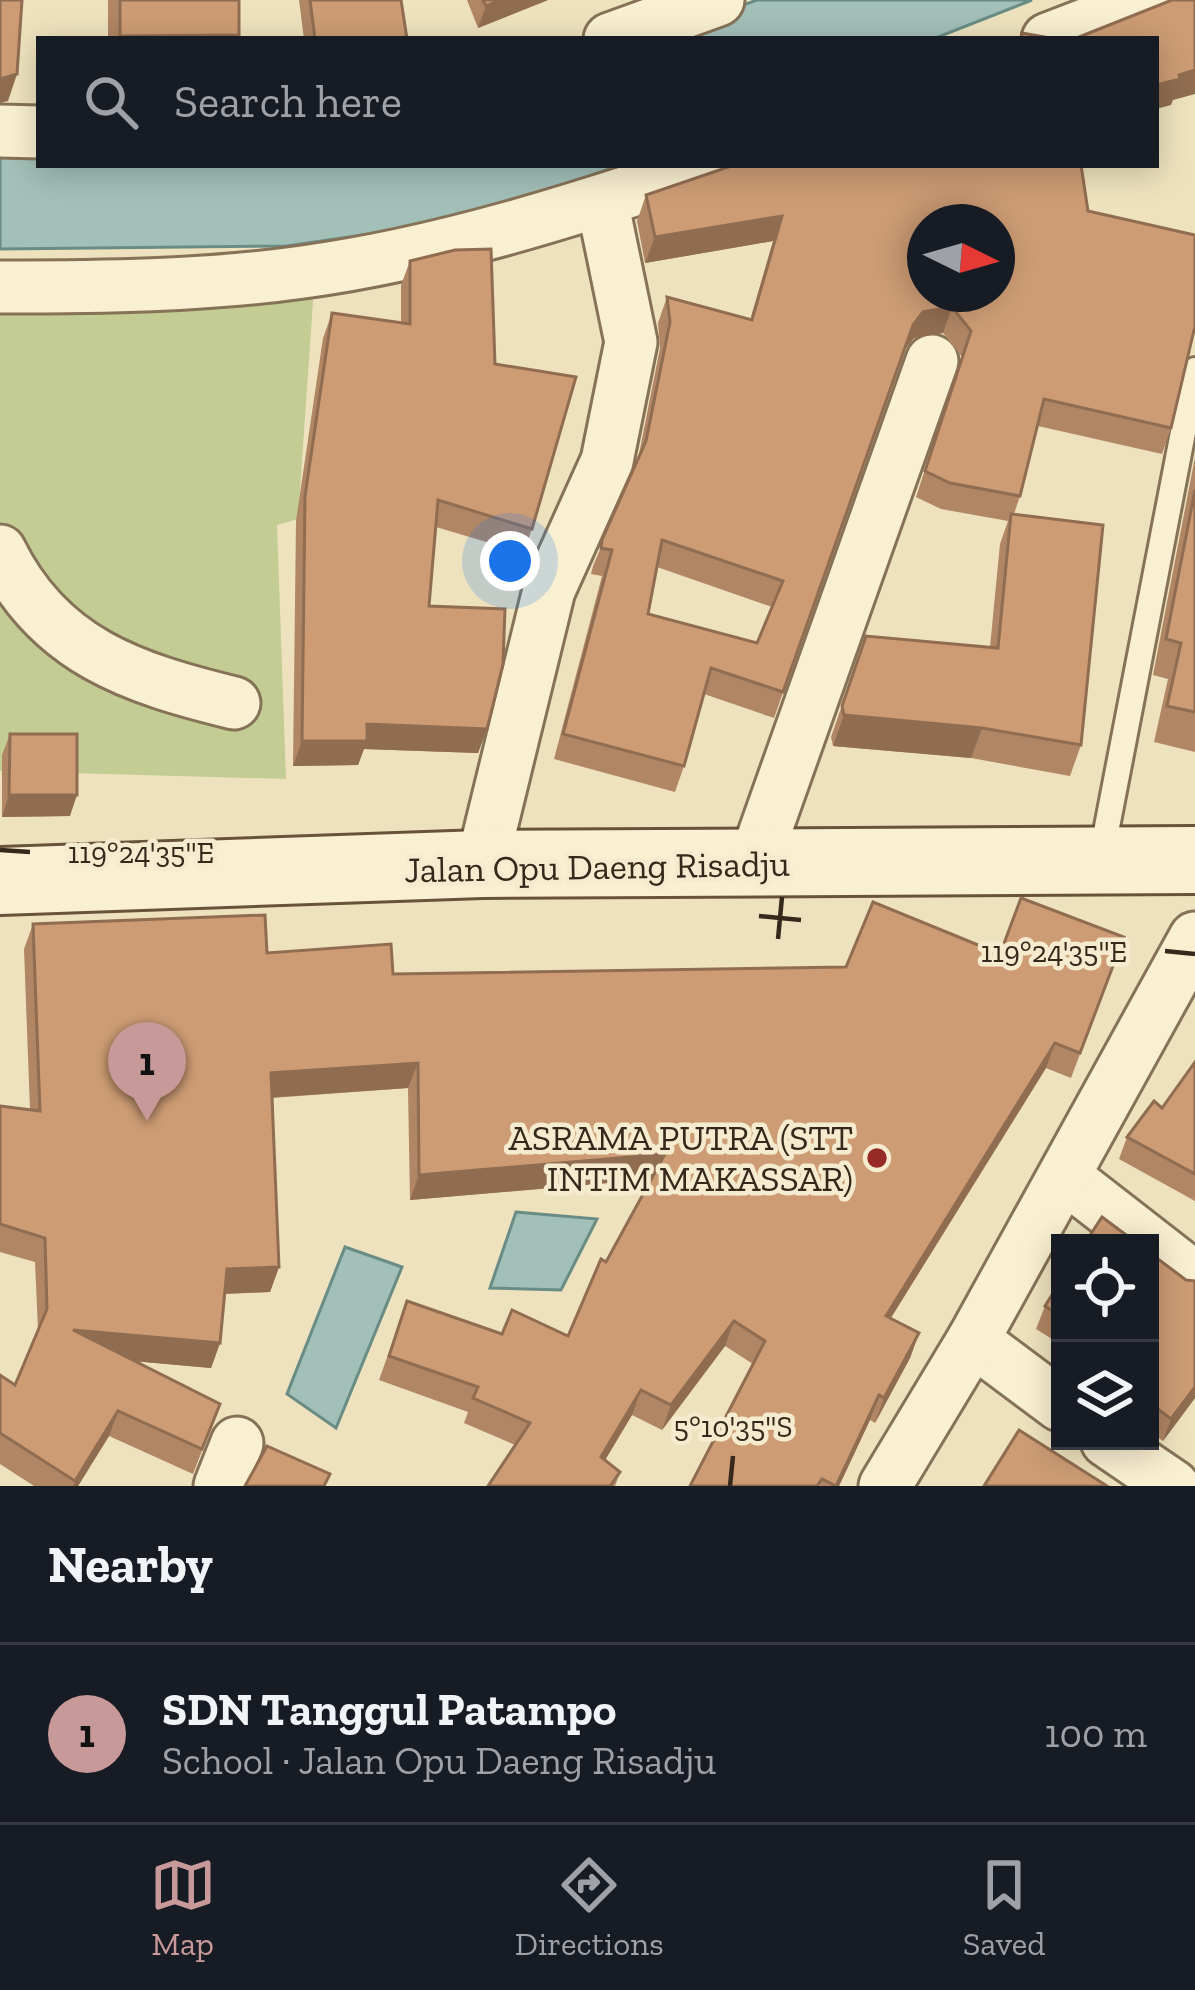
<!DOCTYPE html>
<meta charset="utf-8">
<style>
body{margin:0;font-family:"Zilla Slab",serif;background:#242831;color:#f1f3f6}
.controls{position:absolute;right:36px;bottom:36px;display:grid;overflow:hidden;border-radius:0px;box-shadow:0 6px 30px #0003}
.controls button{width:108px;height:108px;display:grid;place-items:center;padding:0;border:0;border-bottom:3px solid #363941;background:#171b24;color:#f1f3f6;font:60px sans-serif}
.compass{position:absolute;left:907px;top:204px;width:108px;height:108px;border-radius:50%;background:#171b24;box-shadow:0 6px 30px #0003;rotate:95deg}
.you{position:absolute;left:510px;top:561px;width:42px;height:42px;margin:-30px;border:9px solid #fff;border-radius:50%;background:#1a73e8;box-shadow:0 0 0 18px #1a73e833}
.badge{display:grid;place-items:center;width:78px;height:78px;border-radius:50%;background:#c89999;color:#111;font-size:39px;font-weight:700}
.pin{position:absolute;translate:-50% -99px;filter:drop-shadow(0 3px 6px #0008)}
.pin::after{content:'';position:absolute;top:63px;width:42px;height:36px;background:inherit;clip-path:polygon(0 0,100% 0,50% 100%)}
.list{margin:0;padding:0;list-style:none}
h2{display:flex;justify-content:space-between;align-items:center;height:156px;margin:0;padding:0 48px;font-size:51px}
h2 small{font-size:39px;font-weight:400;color:#9ea1a6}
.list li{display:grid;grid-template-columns:78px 1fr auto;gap:36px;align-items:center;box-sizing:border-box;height:180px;padding:0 48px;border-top:3px solid #363941}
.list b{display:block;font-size:45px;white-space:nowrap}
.list p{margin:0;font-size:39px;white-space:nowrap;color:#9ea1a6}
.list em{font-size:39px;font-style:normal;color:#9ea1a6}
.icon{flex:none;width:66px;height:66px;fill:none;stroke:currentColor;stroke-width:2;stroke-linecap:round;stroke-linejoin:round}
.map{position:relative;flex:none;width:1195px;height:1486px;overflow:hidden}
.search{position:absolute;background:#171b24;box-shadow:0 6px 30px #0003;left:36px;right:36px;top:36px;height:132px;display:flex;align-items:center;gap:30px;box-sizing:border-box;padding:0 42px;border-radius:0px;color:#9ea1a6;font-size:45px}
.sheet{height:336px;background:#171b24}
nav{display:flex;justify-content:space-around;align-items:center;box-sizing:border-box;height:168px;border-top:3px solid #363941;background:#171b24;font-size:33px;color:#9ea1a6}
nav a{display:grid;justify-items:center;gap:6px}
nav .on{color:#c89999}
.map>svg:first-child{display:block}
.green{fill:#c3cc93}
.water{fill:#a2bfb8;stroke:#698d85;stroke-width:3}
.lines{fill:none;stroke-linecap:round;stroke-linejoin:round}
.lane-casing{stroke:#867257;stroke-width:30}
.street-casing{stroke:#867257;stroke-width:57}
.secondary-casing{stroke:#68533a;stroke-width:72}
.lane{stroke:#f9efd1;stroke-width:24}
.street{stroke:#f9efd1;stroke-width:51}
.secondary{stroke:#f9efd1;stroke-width:66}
.wall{fill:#b08664;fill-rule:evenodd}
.shaded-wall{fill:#906d51}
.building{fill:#cd9c74;stroke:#906d51;stroke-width:3;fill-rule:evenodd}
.ticks{fill:none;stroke:#35291c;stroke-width:4.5}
.poi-dot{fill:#962a27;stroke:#f5ebce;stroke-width:4.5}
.labels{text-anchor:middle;stroke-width:9;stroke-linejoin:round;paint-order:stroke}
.street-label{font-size:36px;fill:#35291c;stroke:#f5ebce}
.poi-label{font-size:36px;fill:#35291c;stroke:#f5ebce;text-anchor:end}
.ticks-label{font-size:30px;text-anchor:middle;fill:#35291c;stroke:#f5ebce;stroke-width:9;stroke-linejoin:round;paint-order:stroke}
</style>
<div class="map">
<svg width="1195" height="1486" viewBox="0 0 1195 1486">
<rect width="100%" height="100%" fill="#eee2be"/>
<path class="green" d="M 314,287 L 298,519 L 277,525 L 286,779 L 0,771 L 0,303 Z"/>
<g class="water">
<path d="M 757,0 L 1032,0 L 933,39 L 648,39 Z"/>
<path d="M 0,143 L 39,144 L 39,165 L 621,165 L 466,220 L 287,246 L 0,249 Z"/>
<path d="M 516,1212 L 597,1219 L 561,1290 L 490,1288 Z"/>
<path d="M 345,1247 L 402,1267 L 336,1428 L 287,1394 Z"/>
</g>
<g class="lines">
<defs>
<path id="lane" d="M 1101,858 L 1195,370"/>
<g id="street">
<path d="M 610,39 L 718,0"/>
<path d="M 1048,39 L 1150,0"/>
<path d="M 0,131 L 39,132"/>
<path d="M 0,287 C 100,287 204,286 303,272 C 442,253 577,209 711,165"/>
<path d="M 0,551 C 49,651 132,678 234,703"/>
<path d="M 754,863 L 932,361"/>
<path d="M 482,864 L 549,590 L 607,461 L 631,342 L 602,201"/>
<path d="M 1065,1177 L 1195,1278"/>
<path d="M 973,1340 L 1060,1405"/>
<path d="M 1107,1441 L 1173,1486"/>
<path d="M 220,1486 L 237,1443"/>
<path d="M 885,1486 L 973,1340 L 1195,938"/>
</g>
<path id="secondary" d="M 0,881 L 482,864 L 1195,860"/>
</defs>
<use href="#lane" class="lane-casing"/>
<use href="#street" class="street-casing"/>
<use href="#secondary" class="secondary-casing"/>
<use href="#lane" class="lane"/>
<use href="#street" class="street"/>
<use href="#secondary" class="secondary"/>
</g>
<g class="wall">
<path d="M 108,0 L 239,0 L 239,35 L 238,39 L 108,39 Z"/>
<path d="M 299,0 L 401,0 L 407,39 L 304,39 Z"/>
<path d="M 467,0 L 548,0 L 478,28 Z"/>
<path d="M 731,167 L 1088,211 L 1171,428 L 1162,454 L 1038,426 L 1020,496 L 1014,514 L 1081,745 L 1070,776 L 971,758 L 833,746 L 831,737 L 866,636 L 990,647 L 1000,544 L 1008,521 L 941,509 L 916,497 L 962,357 L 943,333 L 914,338 L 904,350 L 774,718 L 704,694 L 684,766 L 675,792 L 554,759 L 602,576 L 591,574 L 593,566 L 638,459 L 660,348 L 658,323 L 667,297 L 750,320 L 773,241 L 645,263 L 637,221 L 646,195 ZM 657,567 L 772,607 L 757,643 L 648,614 Z"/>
<path d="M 410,261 L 495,364 L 532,529 L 523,553 L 436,527 L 429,606 L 487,729 L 478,753 L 364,749 L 358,765 L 293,766 L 296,521 L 323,338 L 332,313 L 401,323 L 401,285 Z"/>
<path d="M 1195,457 L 1195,752 L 1154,742 L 1168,679 L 1153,675 Z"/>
<path d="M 10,734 L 70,816 L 2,817 L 2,755 Z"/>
<path d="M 33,924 L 267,953 L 393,974 L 846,967 L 1000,954 L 1124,937 L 1071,1078 L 1046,1068 L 891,1318 L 919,1333 L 910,1358 L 875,1423 L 870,1420 L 839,1486 L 690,1486 L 753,1364 L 725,1346 L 662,1430 L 632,1415 L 605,1460 L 620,1472 L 615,1486 L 488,1486 L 515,1445 L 464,1423 L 468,1412 L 379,1380 L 407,1301 L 502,1334 L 568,1336 L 651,1179 L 410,1200 L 408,1088 L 272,1098 L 279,1267 L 270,1292 L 225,1294 L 220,1343 L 211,1368 L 135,1361 L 220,1404 L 193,1474 L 109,1436 L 78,1486 L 34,1486 L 0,1464 L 0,1375 L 15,1385 L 38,1330 L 35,1262 L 0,1252 L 0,1106 L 30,1110 L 24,949 Z"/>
<path d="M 1195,1062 L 1195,1201 L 1119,1159 L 1127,1137 L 1162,1108 Z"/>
<path d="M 1150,1253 L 1186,1280 L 1195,1398 L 1163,1441 L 1150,1432 Z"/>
<path d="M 1060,1282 L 1060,1344 L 1036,1329 L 1045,1306 Z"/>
</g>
<g class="shaded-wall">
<path d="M 501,0 L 548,0 L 478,28 L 486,6 Z"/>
<path d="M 239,35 L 238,39 L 118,39 L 120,36 Z"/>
<path d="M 1195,70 L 1195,94 L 1173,100 L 1171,105 L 1156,109 L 1156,85 L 1179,75 Z"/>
<path d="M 17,74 L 8,101 L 0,103 L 0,79 Z"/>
<path d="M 782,216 L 773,241 L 645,263 L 655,237 Z"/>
<path d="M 952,307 L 943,333 L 914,338 L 904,351 L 913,325 L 923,312 Z"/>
<path d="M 844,715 L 982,728 L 971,758 L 833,746 Z"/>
<path d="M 367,724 L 487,729 L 478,753 L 364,749 L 358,765 L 293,766 L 302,741 Z"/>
<path d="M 9,795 L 77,795 L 70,816 L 2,817 Z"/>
<path d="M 1055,1043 L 1046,1068 L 877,1340 L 886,1316 Z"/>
<path d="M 418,1063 L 408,1088 L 262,1098 L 271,1073 Z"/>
<path d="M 665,1154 L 656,1179 L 410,1200 L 419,1175 Z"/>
<path d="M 279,1267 L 270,1292 L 218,1294 L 227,1269 Z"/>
<path d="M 734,1321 L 725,1346 L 662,1430 L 671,1405 Z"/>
<path d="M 73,1330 L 220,1343 L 211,1368 L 64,1355 Z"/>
<path d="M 919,1333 L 910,1358 L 875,1423 L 884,1398 Z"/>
<path d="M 1195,1387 L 1195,1398 L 1163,1441 L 1171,1419 Z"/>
<path d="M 641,1390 L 632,1415 L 592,1482 L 601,1457 Z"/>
<path d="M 879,1395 L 870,1420 L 839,1486 L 836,1486 Z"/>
<path d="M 118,1411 L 109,1436 L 78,1486 L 73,1486 Z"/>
</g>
<g class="building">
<path d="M 0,0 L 22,0 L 17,74 L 0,79 Z"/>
<path d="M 120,0 L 239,0 L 239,35 L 120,36 Z"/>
<path d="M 310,0 L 401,0 L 407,39 L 315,39 Z"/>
<path d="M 483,0 L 501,0 L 486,6 Z"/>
<path d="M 1172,0 L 1195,0 L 1195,70 L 1179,75 L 1180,79 L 1156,85 L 1156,39 L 1074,39 Z"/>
<path d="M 1022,33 L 1056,39 L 1022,39 Z"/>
<path d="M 734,165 L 1081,165 L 1088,211 L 1195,235 L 1195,326 L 1171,428 L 1044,399 L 1020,496 L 950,483 L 925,471 L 971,331 L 952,307 L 923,312 L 913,325 L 783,692 L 711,668 L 684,766 L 563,734 L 612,550 L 601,548 L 602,540 L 646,441 L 670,322 L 667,297 L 752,320 L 782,216 L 655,237 L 646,195 ZM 925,222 L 997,222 L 997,294 L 925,294 ZM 662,540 L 783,581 L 757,643 L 648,614 Z"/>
<path d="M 491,249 L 495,364 L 576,377 L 532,529 L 438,500 L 429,606 L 505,609 L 503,664 L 487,729 L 367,724 L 367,741 L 302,741 L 305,496 L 332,313 L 410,324 L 410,261 L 455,250 Z"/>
<path d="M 1195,490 L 1195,712 L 1167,706 L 1181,643 L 1166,639 Z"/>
<path d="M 1011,514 L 1103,525 L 1081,745 L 982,728 L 844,715 L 842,706 L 866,636 L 998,648 Z"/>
<path d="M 10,734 L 77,734 L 77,795 L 9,795 Z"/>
<path d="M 1021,898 L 1124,937 L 1080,1053 L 1055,1043 L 886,1316 L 919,1333 L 884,1398 L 879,1395 L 836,1486 L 822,1479 L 817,1486 L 690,1486 L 765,1341 L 734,1321 L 671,1405 L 641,1390 L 601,1457 L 620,1472 L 610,1486 L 488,1486 L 530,1423 L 473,1398 L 478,1387 L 389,1356 L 407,1301 L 502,1334 L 512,1310 L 568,1336 L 601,1259 L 606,1262 L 665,1154 L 419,1175 L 418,1063 L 271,1073 L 279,1267 L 227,1269 L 220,1343 L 73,1330 L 220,1404 L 202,1449 L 118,1411 L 75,1481 L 0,1433 L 0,1375 L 15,1385 L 47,1309 L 45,1238 L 0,1224 L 0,1106 L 40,1111 L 33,924 L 265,915 L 267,953 L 391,944 L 393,974 L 846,967 L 873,902 L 1000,954 Z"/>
<path d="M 1195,1062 L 1195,1174 L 1127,1137 L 1154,1101 L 1162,1108 Z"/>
<path d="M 1102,1217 L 1137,1243 L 1085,1243 Z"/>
<path d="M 1150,1253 L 1186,1280 L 1195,1281 L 1195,1387 L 1171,1419 L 1150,1403 Z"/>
<path d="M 1060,1282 L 1060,1316 L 1045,1306 Z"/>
<path d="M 1019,1430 L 1107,1486 L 984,1486 Z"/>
<path d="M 267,1446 L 330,1474 L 324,1486 L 245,1486 Z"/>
</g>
<path class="ticks" d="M 0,850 L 30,852M 759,916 L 801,920M 778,939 L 782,897M 1165,951 L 1195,954M 730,1486 L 733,1456"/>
<circle class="poi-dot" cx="877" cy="1158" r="12"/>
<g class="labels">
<g class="street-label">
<text transform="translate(597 866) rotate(-1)" y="13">Jalan Opu Daeng Risadju</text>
</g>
<g class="poi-label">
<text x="853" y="1150">ASRAMA PUTRA (STT<tspan x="853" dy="41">INTIM MAKASSAR)</tspan></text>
</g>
</g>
<g class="ticks-label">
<text x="141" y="863">119°24'35"E</text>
<text x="1054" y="962">119°24'35"E</text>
<text x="733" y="1437">5°10'35"S</text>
</g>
</svg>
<div class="controls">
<button><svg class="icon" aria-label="locate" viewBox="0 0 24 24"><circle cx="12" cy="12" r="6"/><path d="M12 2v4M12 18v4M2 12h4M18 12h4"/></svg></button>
<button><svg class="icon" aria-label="layers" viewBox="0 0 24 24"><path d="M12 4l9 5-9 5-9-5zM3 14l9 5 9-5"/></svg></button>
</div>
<svg class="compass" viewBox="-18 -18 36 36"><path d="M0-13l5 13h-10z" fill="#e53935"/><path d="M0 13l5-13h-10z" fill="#9ea1a6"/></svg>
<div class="you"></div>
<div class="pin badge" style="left:147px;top:1121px">1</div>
<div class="search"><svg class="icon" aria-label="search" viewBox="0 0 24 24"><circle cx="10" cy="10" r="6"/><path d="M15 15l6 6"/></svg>Search here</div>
</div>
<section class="sheet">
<h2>Nearby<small></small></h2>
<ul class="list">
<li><span class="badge">1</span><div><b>SDN Tanggul Patampo</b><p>School · Jalan Opu Daeng Risadju</p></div><em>100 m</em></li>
</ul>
</section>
<nav>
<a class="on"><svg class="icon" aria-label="map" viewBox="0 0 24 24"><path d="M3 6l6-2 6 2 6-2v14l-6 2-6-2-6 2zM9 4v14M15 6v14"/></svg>Map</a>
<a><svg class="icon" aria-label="directions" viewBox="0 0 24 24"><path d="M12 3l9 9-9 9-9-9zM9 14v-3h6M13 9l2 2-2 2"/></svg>Directions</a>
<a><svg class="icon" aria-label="saved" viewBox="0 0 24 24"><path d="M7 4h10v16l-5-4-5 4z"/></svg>Saved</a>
</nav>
